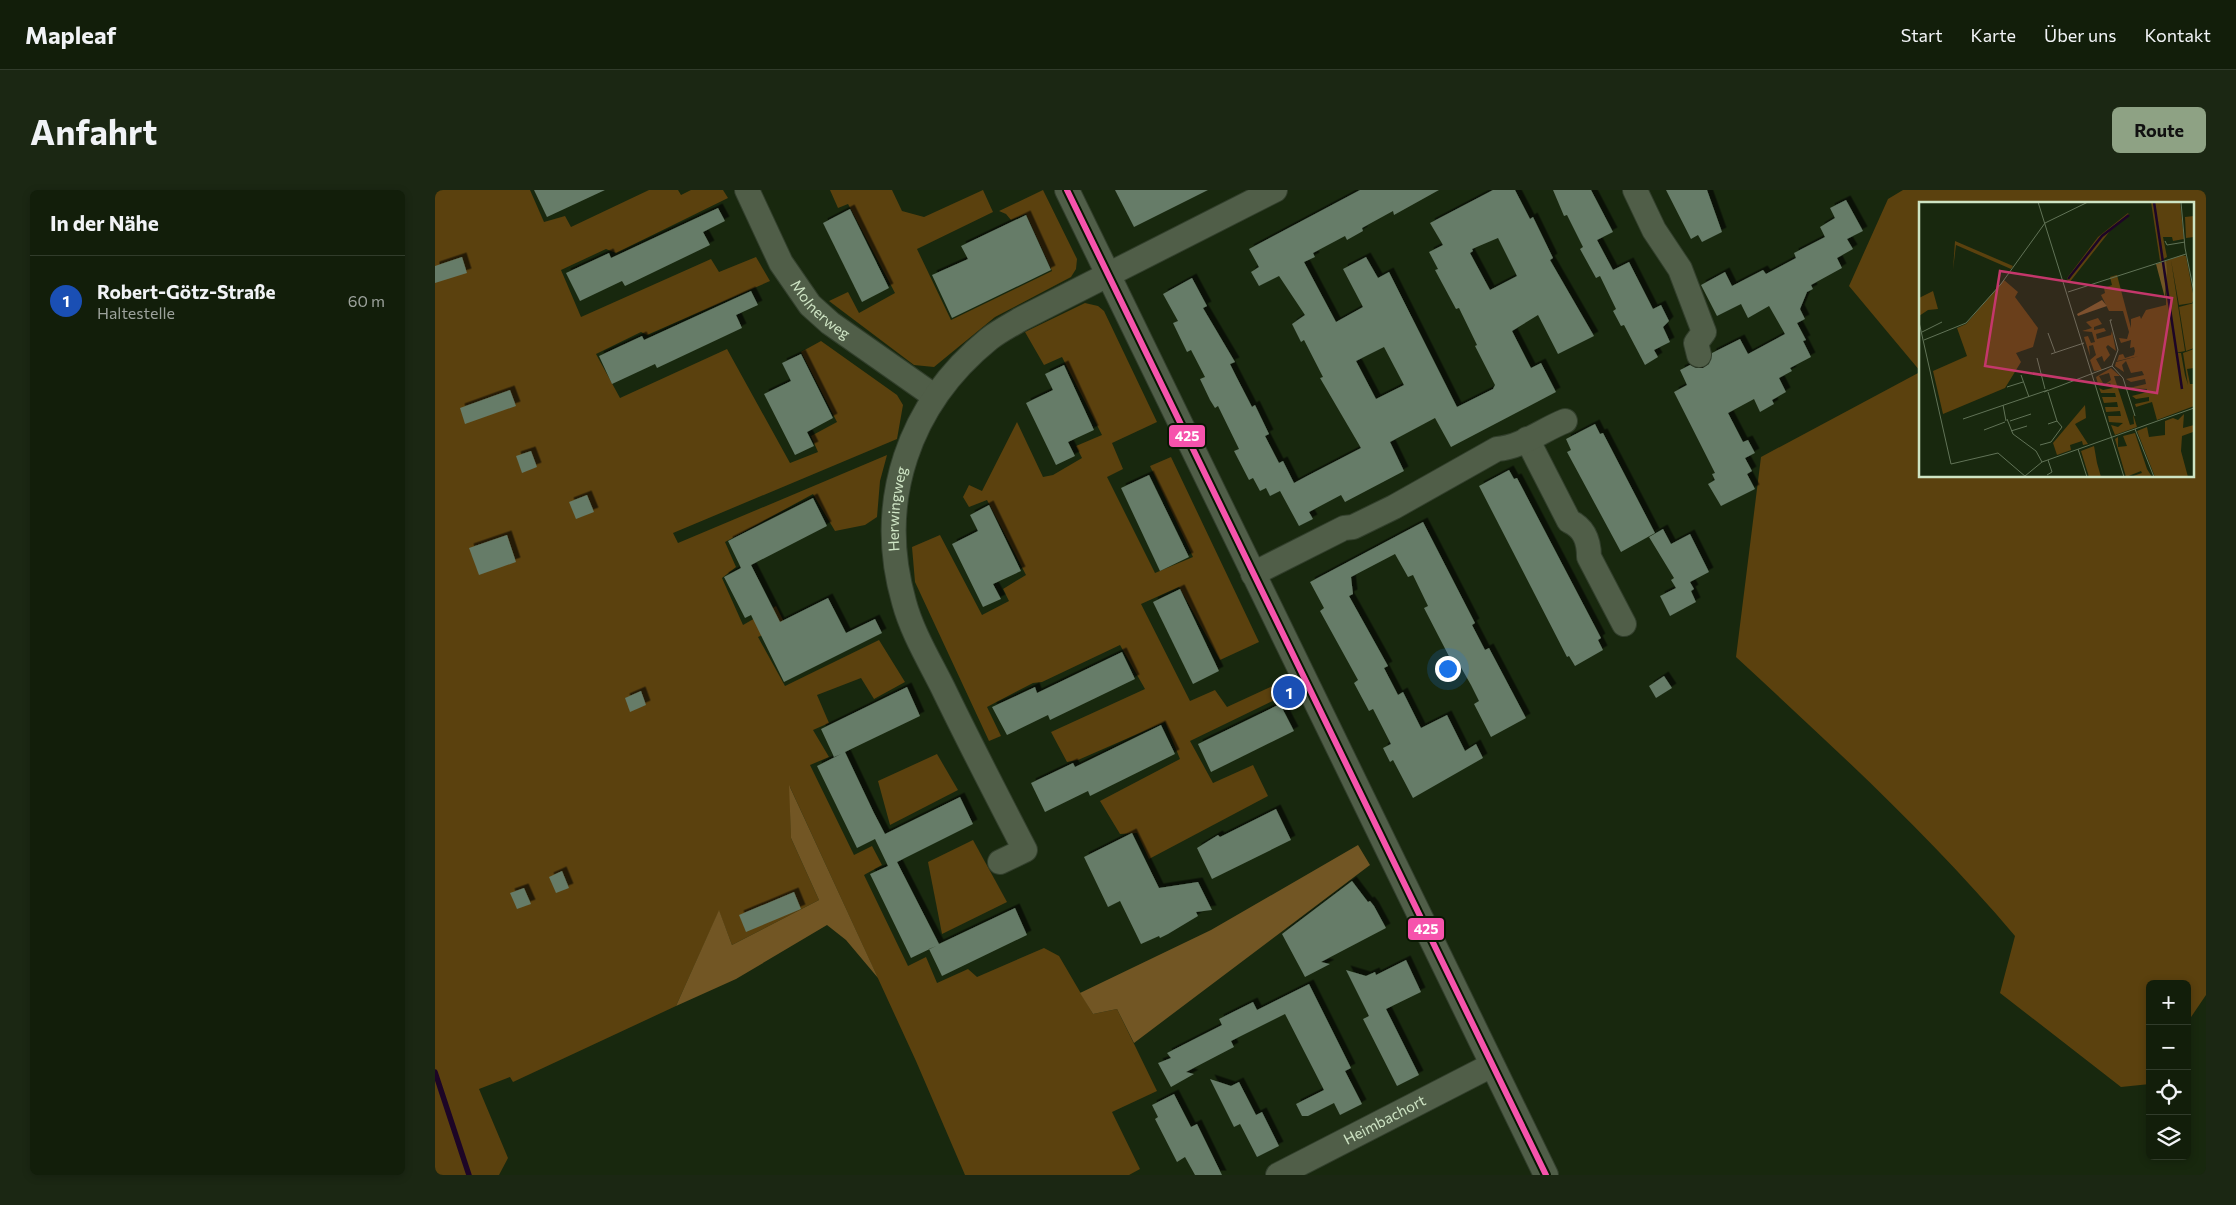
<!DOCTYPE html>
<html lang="de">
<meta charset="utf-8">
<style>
body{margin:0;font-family:Commissioner,sans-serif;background:#1b2713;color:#f1f3f6}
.controls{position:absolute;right:15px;bottom:15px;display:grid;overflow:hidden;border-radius:8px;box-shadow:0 2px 8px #0003}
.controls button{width:45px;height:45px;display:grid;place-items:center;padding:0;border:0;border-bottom:1px solid #313c2b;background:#121e0a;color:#f1f3f6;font:25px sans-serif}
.you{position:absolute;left:1012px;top:478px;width:18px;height:18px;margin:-12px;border:4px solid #fff;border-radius:50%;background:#1a73e8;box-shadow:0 0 0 8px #1a73e833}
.badge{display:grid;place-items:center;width:32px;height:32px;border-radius:50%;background:#8ea284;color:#fff;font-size:16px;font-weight:700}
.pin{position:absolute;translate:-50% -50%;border:2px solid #fff;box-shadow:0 1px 5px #0006}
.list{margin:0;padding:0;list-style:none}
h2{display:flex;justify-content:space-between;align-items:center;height:65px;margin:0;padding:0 20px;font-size:21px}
h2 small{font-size:16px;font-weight:400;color:#9ca29c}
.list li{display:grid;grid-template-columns:32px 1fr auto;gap:15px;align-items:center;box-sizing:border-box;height:90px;padding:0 20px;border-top:1px solid #313c2b}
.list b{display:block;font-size:19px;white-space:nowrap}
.list p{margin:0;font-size:16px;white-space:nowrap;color:#9ca29c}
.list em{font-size:16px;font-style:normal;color:#9ca29c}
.icon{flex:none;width:28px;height:28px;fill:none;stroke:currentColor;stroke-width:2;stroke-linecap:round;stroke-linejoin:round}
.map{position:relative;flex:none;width:1771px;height:985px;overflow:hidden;border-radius:8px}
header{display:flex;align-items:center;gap:30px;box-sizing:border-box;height:70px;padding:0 25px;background:#121e0a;border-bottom:1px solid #313c2b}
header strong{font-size:24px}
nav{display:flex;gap:28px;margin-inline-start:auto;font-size:18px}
.intro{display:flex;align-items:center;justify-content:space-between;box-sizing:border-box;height:120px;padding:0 30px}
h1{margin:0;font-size:35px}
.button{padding:12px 22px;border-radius:8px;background:#8ea284;color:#111;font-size:18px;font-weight:700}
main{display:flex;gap:30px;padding:0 30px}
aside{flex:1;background:#121e0a;border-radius:8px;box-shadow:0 2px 8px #0003}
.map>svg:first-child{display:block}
.green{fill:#5b410e}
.forest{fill:#725624}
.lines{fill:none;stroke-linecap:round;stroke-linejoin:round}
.stream{stroke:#1d0526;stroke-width:5.5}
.building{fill:#667b67;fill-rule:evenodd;filter:url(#shadow)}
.minor-casing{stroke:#323f2c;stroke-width:26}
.minor{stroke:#505e48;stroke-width:24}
.bus-1-casing{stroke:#081702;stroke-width:10}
.bus-1{stroke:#f653ac;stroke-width:6}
.labels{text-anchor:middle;stroke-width:5;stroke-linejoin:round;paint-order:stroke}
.street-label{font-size:15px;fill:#cee4c4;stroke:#081702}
.inset-river{fill:none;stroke:#1d0526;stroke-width:2.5}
.inset-road{fill:none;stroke:#617357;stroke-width:1}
.view{fill:#c4376b;fill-opacity:0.15;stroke:#c4376b;stroke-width:2.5}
.inset-edge{fill:none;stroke:#cee4c4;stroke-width:2.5}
.line-badge{stroke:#081702;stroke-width:2}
.badge-label{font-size:14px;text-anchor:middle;font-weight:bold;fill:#fff}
</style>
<header>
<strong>Mapleaf</strong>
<nav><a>Start</a><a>Karte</a><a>Über uns</a><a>Kontakt</a></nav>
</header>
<div class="intro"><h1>Anfahrt</h1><a class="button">Route</a></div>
<main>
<aside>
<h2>In der Nähe<small></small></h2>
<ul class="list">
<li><span class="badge" style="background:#1a4fb4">1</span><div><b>Robert-Götz-Straße</b><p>Haltestelle</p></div><em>60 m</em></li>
</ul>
</aside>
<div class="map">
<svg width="1771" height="985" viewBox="0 0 1771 985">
<defs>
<filter id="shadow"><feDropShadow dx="4.5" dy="-4.5" stdDeviation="0" flood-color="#0009"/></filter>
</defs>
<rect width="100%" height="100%" fill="#18280e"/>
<g class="green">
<path d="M 0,0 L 95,0 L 109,32 L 130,26 L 136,37 L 214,0 L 243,0 L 246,5 L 256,0 L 288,0 L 293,8 L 181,63 L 171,59 L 126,80 L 146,127 L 276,69 L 284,82 L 321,67 L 335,91 L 212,145 L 206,142 L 161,164 L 185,208 L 292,159 L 355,273 L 383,262 L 376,246 L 402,232 L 366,162 L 386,151 L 462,205 L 468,215 L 462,249 L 238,343 L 243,353 L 452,265 L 445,291 L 442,327 L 430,335 L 400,341 L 378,304 L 290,352 L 301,377 L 287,388 L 308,435 L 341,416 L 350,434 L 323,447 L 350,496 L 444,450 L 470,492 L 439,509 L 426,488 L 382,505 L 394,533 L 378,540 L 394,567 L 375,575 L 419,665 L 437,656 L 447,675 L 429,685 L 473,776 L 491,767 L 502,793 L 533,779 L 542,787 L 609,758 L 624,766 L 658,824 L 682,819 L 722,901 L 677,922 L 705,979 L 694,985 L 530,985 L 481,871 L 355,597 L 356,648 L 384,710 L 297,755 L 284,721 L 241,816 L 78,892 L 75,887 L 44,899 L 73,968 L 64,985 L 0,985 Z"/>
<path d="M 395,0 L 457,0 L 467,21 L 489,27 L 548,0 L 558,22 L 482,59 L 516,130 L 617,81 L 591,24 L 576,30 L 571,24 L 564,21 L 608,0 L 642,69 L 641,79 L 636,87 L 560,127 L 499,177 L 479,175 L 394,111 L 413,102 L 424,123 L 460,103 L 413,14 L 403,18 Z"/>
<path d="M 1468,0 L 1771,0 L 1771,805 L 1752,833 L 1752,794 L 1715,794 L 1715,894 L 1686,897 L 1565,803 L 1580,746 C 1495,645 1397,556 1301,467 L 1326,267 L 1485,182 L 1485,286 L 1757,286 L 1757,14 L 1485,14 L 1485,181 L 1414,96 L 1453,9 Z"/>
<path d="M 650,113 L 663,116 L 669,121 L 722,232 L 677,253 L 688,279 L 672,287 L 720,383 L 758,367 L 715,276 L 736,267 L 824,452 L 785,470 L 744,397 L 706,414 L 755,511 L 780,500 L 792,517 L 844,493 L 850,505 L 755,551 L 778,593 L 818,575 L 833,606 L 714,669 L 702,643 L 685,644 L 665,611 L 745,569 L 730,532 L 643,570 L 632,572 L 616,542 L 710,499 L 685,455 L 607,492 L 598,493 L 552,517 L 566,546 L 554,551 L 480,392 L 477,357 L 505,345 L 547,425 L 574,411 L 568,399 L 591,385 L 552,310 L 534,317 L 528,307 L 534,295 L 547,301 L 582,232 L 608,287 L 618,285 L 647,268 L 641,256 L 667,245 L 627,167 L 609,175 L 590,142 Z"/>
<path d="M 502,564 L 523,600 L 455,635 L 443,591 Z"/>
<path d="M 538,650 L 572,712 L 507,744 L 493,672 Z"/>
</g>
<g class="forest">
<path d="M 354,595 L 443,788 L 411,750 L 392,735 L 301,789 L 241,816 L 284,720 L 297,755 L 384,710 L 356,648 Z"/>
<path d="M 923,655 L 935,675 L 699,853 L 682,819 L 658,824 L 645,803 L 776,740 Z"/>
</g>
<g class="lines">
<path class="stream" d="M 0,882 L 34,985"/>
</g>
<g class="building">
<path d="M 99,0 L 170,0 L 112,27 Z"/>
<path d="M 680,0 L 773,0 L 699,37 Z"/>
<path d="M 925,0 L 1004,0 L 959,25 L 958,21 L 927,38 L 928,41 L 912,50 L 910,46 L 878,63 L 880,67 L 869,72 L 901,132 L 928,117 L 908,79 L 931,67 L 943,88 L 954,82 L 1022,217 L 1058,199 L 1060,195 L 1040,156 L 1042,155 L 1024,118 L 1021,119 L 1000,80 L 1003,79 L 994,62 L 1008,55 L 995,33 L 1058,0 L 1080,0 L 1095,29 L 1098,27 L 1118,68 L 1115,70 L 1159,146 L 1123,164 L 1103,125 L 1077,141 L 1096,178 L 1106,173 L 1121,202 L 1016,257 L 1000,228 L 955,252 L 969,281 L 910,312 L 906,305 L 874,322 L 878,329 L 864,336 L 845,301 L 835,306 L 831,298 L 825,301 L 818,288 L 814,290 L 799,261 L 804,259 L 783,216 L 780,218 L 775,210 L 765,189 L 770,187 L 756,160 L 752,162 L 738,133 L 743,131 L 728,104 L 757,88 L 772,116 L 768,118 L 800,172 L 795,174 L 802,188 L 817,217 L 820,215 L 834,244 L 830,246 L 844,273 L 848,271 L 859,293 L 872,286 L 926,258 L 885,188 L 888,187 L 869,150 L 866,152 L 857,134 L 870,125 L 844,86 L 824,96 L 816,82 L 824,77 L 814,59 ZM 1063,48 L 1082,86 L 1055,100 L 1035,63 L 1038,61 L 1037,59 ZM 949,157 L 969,195 L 941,209 L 921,171 Z"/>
<path d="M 1118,0 L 1156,0 L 1178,42 L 1162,50 L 1178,80 L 1194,72 L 1218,119 L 1226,115 L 1234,131 L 1228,137 L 1235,152 L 1219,160 L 1223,167 L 1210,175 L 1189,135 L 1186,136 L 1178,121 L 1181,119 L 1165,86 L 1161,88 L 1145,59 L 1148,57 L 1132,25 L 1129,26 Z"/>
<path d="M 1231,0 L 1272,0 L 1287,42 L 1267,52 L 1263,45 L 1256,49 Z"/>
<path d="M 1411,10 L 1428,41 L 1412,49 L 1418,59 L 1402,68 L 1407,78 L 1376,95 L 1378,99 L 1372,102 L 1365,119 L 1370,129 L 1362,133 L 1371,150 L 1368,151 L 1376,167 L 1355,178 L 1357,181 L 1344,188 L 1351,202 L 1337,210 L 1339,214 L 1325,222 L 1319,209 L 1293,223 L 1308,252 L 1313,250 L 1320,263 L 1310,268 L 1317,281 L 1312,284 L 1320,299 L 1286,316 L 1273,294 L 1280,290 L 1277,284 L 1280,283 L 1239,202 L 1252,195 L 1245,180 L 1255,175 L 1261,178 L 1268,178 L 1274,174 L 1277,163 L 1305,149 L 1313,164 L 1350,144 L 1334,116 L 1313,128 L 1306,114 L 1282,126 L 1266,95 L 1290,82 L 1297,96 L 1328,80 L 1331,84 L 1361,68 L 1359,63 L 1390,47 L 1385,37 L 1400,28 L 1395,18 Z"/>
<path d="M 283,18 L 290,31 L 268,42 L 275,55 L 190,96 L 187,91 L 145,111 L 131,83 L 174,63 L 176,68 Z"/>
<path d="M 415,19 L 454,98 L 427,112 L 388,33 Z"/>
<path d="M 591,25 L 616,80 L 517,128 L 497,85 L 533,69 L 526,56 Z"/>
<path d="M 27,67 L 32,83 L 0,93 L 0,76 Z"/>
<path d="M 316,101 L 323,115 L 301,125 L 307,138 L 222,178 L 220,174 L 177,194 L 164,166 L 207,146 L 209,150 Z"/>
<path d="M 366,164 L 398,228 L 372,242 L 379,256 L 360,265 L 329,204 L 356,191 L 347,173 Z"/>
<path d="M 629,175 L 659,240 L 633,252 L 640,266 L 621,275 L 591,213 L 618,200 L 610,184 Z"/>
<path d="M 75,200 L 81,216 L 30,234 L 25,218 Z"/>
<path d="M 1160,234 L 1165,244 L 1168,243 L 1220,343 L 1186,362 L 1132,262 L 1136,260 L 1131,249 Z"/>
<path d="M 96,261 L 102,277 L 87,283 L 81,266 Z"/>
<path d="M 1074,280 L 1079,289 L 1082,288 L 1092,307 L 1166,448 L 1163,450 L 1168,460 L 1140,476 L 1134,466 L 1132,467 L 1044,296 Z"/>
<path d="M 714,285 L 754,367 L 725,381 L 686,298 Z"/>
<path d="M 152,305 L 159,322 L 141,329 L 134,312 Z"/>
<path d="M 378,308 L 392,336 L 316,375 L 345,432 L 393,408 L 411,443 L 440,429 L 447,443 L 349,492 L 316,425 L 310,428 L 289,387 L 306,378 L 293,351 Z"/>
<path d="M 554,315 L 586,381 L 558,394 L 566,409 L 548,417 L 517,354 L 543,341 L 535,325 Z"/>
<path d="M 988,332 L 1040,433 L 1037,435 L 1050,460 L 1054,458 L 1091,528 L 1056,547 L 1039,514 L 1044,511 L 1036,495 L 1024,474 L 1019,476 L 989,418 L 993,416 L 978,385 L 973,387 L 960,364 L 916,387 L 918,404 L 914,406 L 953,476 L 949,478 L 963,505 L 968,502 L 986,538 L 1012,525 L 1030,561 L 1041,554 L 1048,568 L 978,608 L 958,570 L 955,572 L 948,558 L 956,554 L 938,519 L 934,521 L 919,493 L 923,490 L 885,421 L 889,418 L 875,392 Z"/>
<path d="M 1228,339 L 1236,354 L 1255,344 L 1274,382 L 1255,392 L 1259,399 L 1256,401 L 1261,412 L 1235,426 L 1225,406 L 1241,398 L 1236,390 L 1239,388 L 1214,347 Z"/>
<path d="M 72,345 L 81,372 L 44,385 L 34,358 Z"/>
<path d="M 745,399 L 784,481 L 758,494 L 718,412 Z"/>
<path d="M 687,462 L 700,489 L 615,530 L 613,525 L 572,545 L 557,517 L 600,497 L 602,503 Z"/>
<path d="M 1229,486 L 1237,498 L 1221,508 L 1214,496 Z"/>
<path d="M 472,497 L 485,526 L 410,562 L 439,623 L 450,644 L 525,607 L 538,634 L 462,672 L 504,754 L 580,718 L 592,745 L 507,786 L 494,759 L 501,756 L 476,768 L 435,684 L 453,676 L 440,649 L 422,658 L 382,576 L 406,564 L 399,567 L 386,539 Z"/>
<path d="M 206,501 L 211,515 L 195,522 L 190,508 Z"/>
<path d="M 845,514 L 859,541 L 776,582 L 763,554 Z"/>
<path d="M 726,535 L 740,564 L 655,606 L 653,601 L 610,622 L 596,593 L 638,573 L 640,577 Z"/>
<path d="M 841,619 L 856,650 L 777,689 L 762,658 L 783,645 L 785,647 Z"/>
<path d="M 697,643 L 724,698 L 763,692 L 777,720 L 761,722 L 763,726 L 733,744 L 725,748 L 724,746 L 706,754 L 685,711 L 673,717 L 649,667 Z"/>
<path d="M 127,681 L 134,698 L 121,703 L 114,687 Z"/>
<path d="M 917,691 L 933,712 L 935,711 L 939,716 L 951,738 L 886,772 L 895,774 L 870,787 L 847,744 Z"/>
<path d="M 89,698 L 96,714 L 82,719 L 75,703 Z"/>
<path d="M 359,702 L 366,719 L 311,742 L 304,725 Z"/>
<path d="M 971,770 L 986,802 L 951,819 L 984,885 L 962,896 L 928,829 L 934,826 L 911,780 L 931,786 L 940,782 L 941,785 Z"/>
<path d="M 874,794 L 916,878 L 910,881 L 927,914 L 905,925 L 899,913 L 873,926 L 867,926 L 861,914 L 889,900 L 850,824 L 796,851 L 799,857 L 751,882 L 759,884 L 736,897 L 723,873 L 736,868 L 732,863 L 787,835 L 784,829 L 818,812 L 822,820 Z"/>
<path d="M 775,889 L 796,896 L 804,892 L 821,925 L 827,922 L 844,956 L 822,967 L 805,934 L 799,937 Z"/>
<path d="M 739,904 L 756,937 L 762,934 L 787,985 L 760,985 L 750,967 L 742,972 L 720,929 L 723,927 L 717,915 Z"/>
</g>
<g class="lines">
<defs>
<g id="minor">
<path id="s1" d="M 312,0 L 346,73 L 375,115 L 395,133 L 499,206"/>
<path d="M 632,0 L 1111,985"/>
<path d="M 1200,0 L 1219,40 L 1245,79 L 1269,142 L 1261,153 L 1264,165"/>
<path d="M 1092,249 L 1134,331 C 1149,338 1154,350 1154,367 L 1189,434"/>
<path d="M 818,384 L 909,338 L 918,337 L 959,317 L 1062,259 C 1087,257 1107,240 1130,231"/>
<path id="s2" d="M 565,672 L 590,660 C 562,606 534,552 508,498 C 494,470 477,442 469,412 C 440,311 474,214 554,149 C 564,141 576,135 586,129 L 840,0"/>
<path id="s3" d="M 843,985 L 1057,875"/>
</g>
</defs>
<use href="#minor" class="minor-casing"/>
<use href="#minor" class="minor"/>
<defs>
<path id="bus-1" d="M 632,0 L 1111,985"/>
</defs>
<use href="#bus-1" class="bus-1-casing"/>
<use href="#bus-1" class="bus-1"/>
</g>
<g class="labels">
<g class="street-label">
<text dy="5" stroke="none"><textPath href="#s1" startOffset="142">Molnerweg</textPath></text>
<text dy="5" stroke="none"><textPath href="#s2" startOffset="398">Herwingweg</textPath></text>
<text dy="5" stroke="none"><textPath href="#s3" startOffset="120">Heimbachort</textPath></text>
</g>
</g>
<g transform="translate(1484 12)">
<rect width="275" height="275" fill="#18280e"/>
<path d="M 232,0 L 261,0 L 265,37 L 254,39 L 253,35 L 244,35 L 248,55 L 241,59 ZM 209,11 L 210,13 L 191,29 L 150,81 L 148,76 L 179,35 ZM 275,14 L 275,35 L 267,36 L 266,15 ZM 36,39 L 94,64 L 92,67 L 37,43 L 34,68 ZM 263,53 L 267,54 L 275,97 L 273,101 L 260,103 L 252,58 L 266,149 L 256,151 L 262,151 L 266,173 L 269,183 L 264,151 L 275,147 L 275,166 L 268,167 L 271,182 L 275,182 L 275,204 L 238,218 L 233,200 L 217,205 L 216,202 L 230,199 L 230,195 L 217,197 L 213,194 L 228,190 L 228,187 L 210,186 L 227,182 L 226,177 L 212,180 L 207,177 L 225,173 L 223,169 L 212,171 L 207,159 L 203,163 L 205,170 L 196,164 L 197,160 L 220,154 L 198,159 L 200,153 L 204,152 L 206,156 L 215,153 L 216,149 L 215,145 L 211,146 L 212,138 L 202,141 L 200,136 L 208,137 L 210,130 L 204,109 L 190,109 L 182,93 L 186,91 L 185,86 L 193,83 L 191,75 L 198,73 L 212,126 L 212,117 L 221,114 L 222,117 L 227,108 L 247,103 L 247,59 ZM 85,78 L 99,90 L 96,95 L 119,126 L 114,145 L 97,151 L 102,160 L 86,186 L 24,212 L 14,169 L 48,154 L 38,126 L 47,122 ZM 14,89 L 19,107 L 9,108 L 0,114 L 0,96 ZM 275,101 L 275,146 L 267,149 L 260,105 ZM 179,116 L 183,122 L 175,125 L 175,128 L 185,126 L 187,129 L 177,132 L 178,137 L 192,133 L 193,129 L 197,149 L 189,143 L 187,145 L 191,153 L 185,160 L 183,154 L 177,157 L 183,168 L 175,169 L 171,158 L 177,153 L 174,143 L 170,144 L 171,154 L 165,135 L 169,134 L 172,141 L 176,140 L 173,130 L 163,129 L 173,126 L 167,120 ZM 192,166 L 201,174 L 195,174 L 211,223 L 215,222 L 214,212 L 218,225 L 196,233 L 192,223 L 199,225 L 204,221 L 190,220 L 189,214 L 202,214 L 201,209 L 187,210 L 186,205 L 199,205 L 198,200 L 185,201 L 183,195 L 197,195 L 196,191 L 182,191 L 180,186 L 184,188 L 194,186 L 191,181 L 185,183 L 192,178 L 190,171 L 180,174 L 184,181 L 179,182 L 177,175 ZM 166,203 L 167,216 L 156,222 L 169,242 L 164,243 L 163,239 L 151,243 L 152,248 L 138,253 L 134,241 ZM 265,212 L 264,226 L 275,223 L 274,230 L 263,234 L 262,249 L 269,275 L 236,275 L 218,229 L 228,225 L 230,235 L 246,233 L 246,219 L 254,216 L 259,218 ZM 216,231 L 228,267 L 233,275 L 211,275 L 223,271 L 222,269 L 207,275 L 196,237 L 199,235 L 199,245 L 208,244 L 204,234 ZM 175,244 L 178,261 L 182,275 L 170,275 L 162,249 Z" fill="#5b410e"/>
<path d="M 247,59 L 248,69 L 246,96 L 237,62 ZM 183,98 L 188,104 L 159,114 L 158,112 Z" fill="#725624"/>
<path class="inset-river" d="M 235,0 L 263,187M 149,77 L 183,34 L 210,13"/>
<path class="inset-road" d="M 119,0 L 205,275M 262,0 L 266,46 L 275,90M 246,39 L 248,43 L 266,40M 149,90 L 267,52M 0,120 L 32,262 L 79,251 L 107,275M 3,130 L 23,120M 129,131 L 136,150M 5,138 L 47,121 L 82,82 L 126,21 L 169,0M 132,152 L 165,141M 118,156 L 126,187M 193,164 L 204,176 L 216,214M 102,173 L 110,195M 88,185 L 104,180M 125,190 L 193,164 L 199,148 L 191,118 L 193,118M 84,203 L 87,219M 44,217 L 129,188M 88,217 L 94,232 L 117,249 L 123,260M 91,219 L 112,212M 129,222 L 138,219 L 129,190M 216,227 L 235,275M 65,228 L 86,220M 92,229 L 108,224M 275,235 L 275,252M 121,243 L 132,240 L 143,225 L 138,219M 159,247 L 168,275M 128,273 L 133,270 L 129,258M 106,274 L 123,260 L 275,206"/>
<path class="view" d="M 81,69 L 253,96 L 238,191 L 66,164 Z"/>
<rect width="275" height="275" class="inset-edge"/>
</g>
<g class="line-badge">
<rect x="733" y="234" width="38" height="24" rx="5" fill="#f653ac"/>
<rect x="972" y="727" width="38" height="24" rx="5" fill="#f653ac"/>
</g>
<g class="badge-label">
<text x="752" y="251">425</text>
<text x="991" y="744">425</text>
</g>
</svg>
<div class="controls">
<button>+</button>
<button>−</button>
<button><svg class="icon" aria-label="locate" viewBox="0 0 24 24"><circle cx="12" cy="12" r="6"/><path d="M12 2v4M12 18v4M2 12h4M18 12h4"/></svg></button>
<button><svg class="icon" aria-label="layers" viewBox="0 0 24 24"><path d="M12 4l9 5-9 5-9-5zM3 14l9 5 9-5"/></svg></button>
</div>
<div class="you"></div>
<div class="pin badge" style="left:854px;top:502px;background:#1a4fb4">1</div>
</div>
</main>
